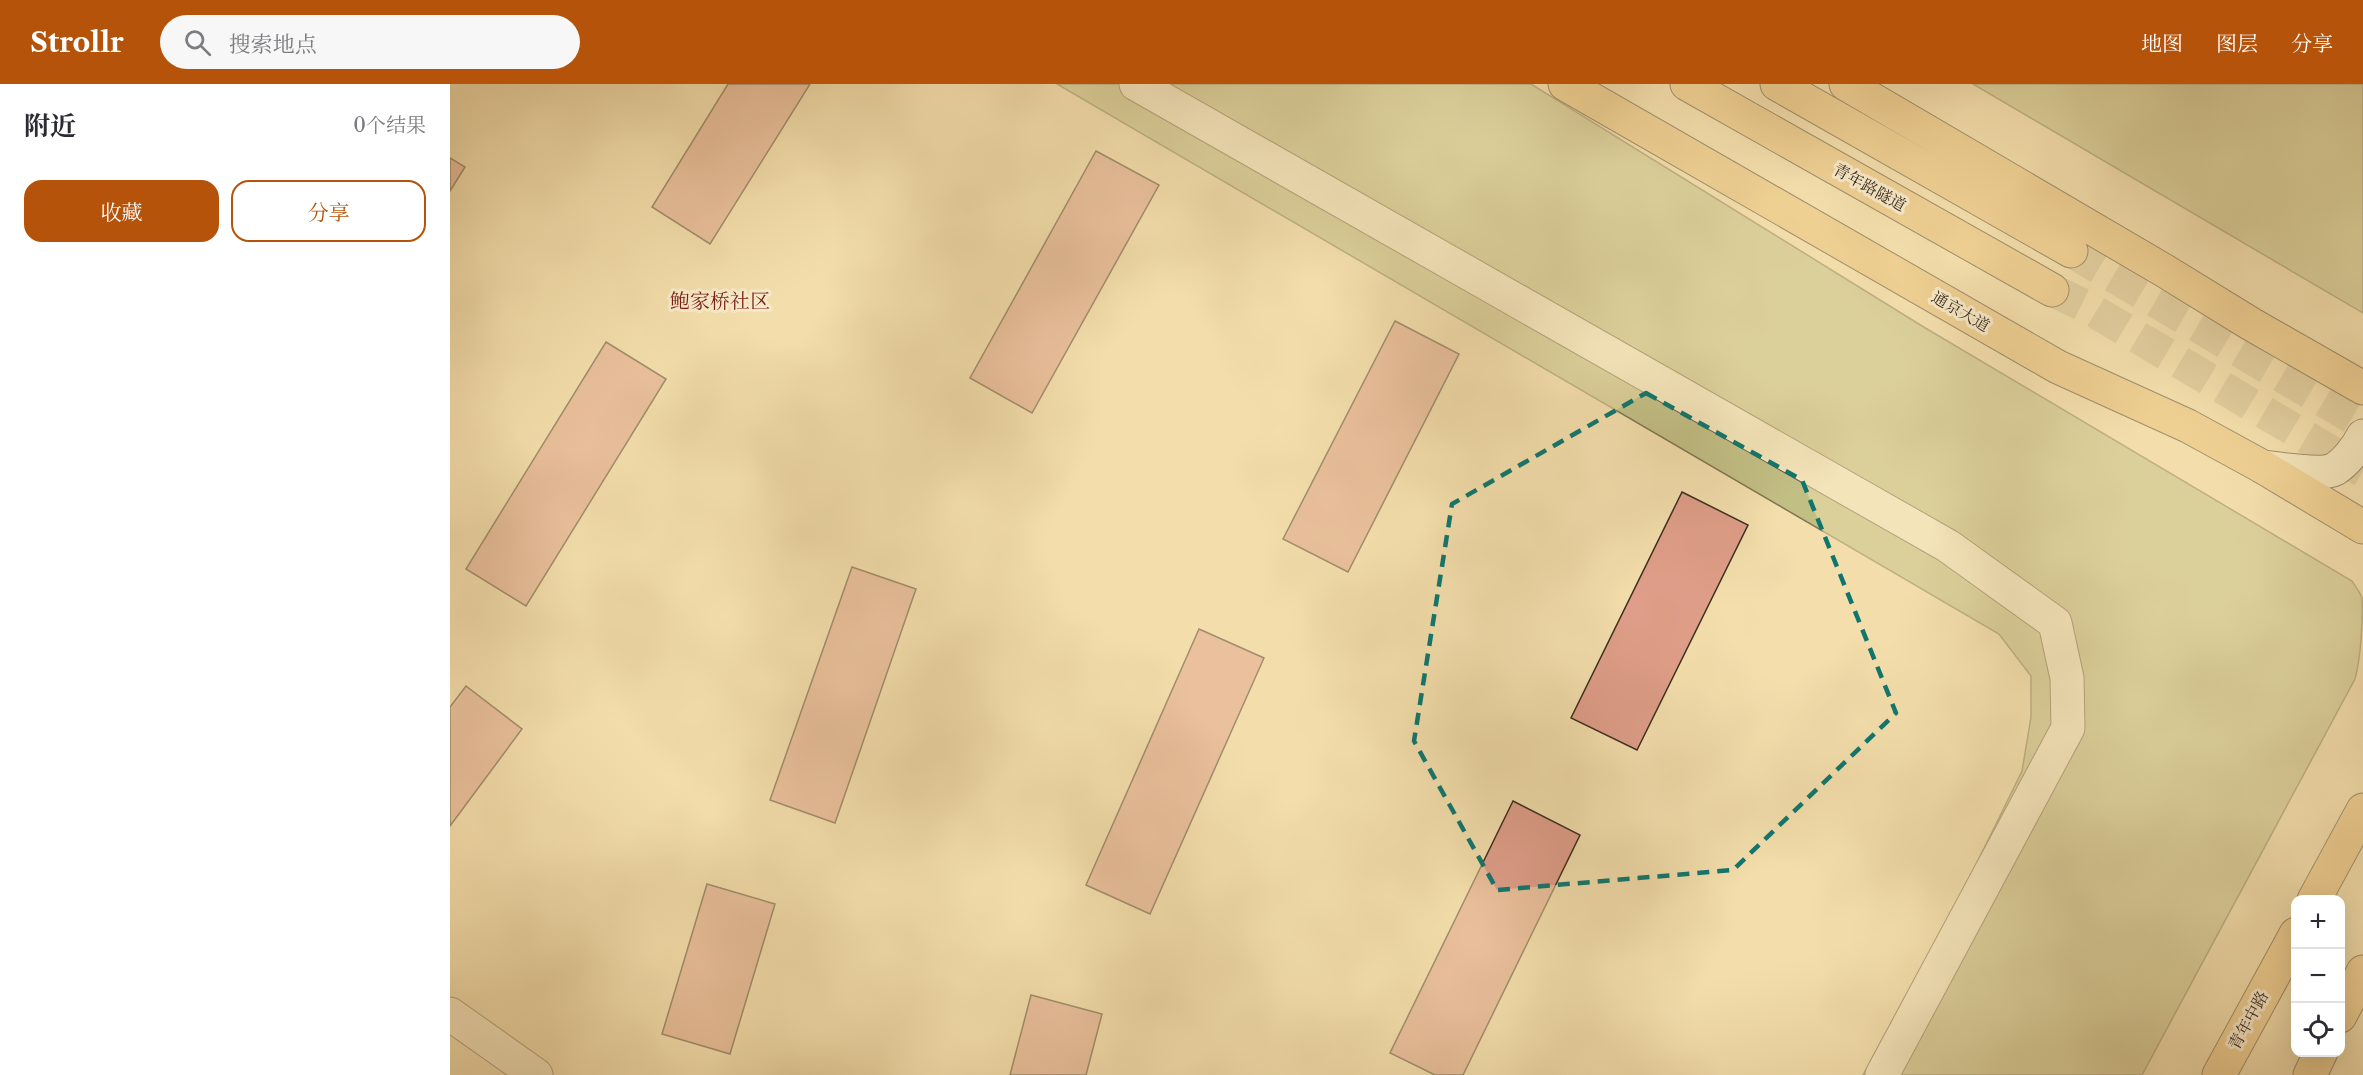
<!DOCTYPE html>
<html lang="zh">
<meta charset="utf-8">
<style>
body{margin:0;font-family:"Libre Caslon Text","Noto Serif SC",serif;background:#f7f7f7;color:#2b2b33}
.controls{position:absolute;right:18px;bottom:18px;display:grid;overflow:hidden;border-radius:12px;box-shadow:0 6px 24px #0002}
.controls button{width:54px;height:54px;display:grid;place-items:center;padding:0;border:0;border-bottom:2px solid #e1e1e2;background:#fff;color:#2b2b33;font:30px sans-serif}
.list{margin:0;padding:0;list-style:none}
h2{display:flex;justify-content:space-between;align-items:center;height:78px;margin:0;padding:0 24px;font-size:26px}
h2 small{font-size:20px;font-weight:400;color:#7c7c81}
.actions{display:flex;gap:12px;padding:18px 24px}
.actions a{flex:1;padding:14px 0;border:2px solid #b45309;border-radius:18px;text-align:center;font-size:21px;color:#b45309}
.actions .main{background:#b45309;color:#fff}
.icon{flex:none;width:33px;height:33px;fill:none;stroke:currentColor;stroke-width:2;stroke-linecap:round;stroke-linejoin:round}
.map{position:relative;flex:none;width:1913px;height:991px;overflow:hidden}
header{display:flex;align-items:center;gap:36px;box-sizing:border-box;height:84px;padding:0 30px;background:#b45309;color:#fff}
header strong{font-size:28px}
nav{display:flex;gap:33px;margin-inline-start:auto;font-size:21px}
.search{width:420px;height:54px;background:#f7f7f7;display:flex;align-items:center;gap:15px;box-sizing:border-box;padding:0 21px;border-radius:33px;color:#7c7c81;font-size:22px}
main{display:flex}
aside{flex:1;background:#fff}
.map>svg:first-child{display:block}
.green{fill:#c2bf85;stroke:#7f7653;stroke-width:1.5}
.building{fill:#df9e89;stroke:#3c2e21;stroke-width:1.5}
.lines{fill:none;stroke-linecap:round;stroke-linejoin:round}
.trunk-tunnel{stroke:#cebb90;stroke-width:33;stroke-dasharray:33 16;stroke-linecap:butt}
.minor-casing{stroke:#6a5a44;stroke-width:35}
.tertiary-casing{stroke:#6a5a44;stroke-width:35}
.secondary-casing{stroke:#3c2e21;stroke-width:35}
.primary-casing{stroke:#3c2e21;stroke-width:35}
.trunk-casing{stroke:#3c2e21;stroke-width:35}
.minor{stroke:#f7eac9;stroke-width:33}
.tertiary{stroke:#f7eac9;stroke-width:33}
.secondary{stroke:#f7eac9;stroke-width:33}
.primary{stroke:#eabf76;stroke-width:33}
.trunk{stroke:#eabf76;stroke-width:33}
.marked{fill:none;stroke:#0f766e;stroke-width:4.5;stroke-dasharray:12 8;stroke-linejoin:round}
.labels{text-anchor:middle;stroke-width:6;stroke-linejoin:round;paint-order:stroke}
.street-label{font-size:16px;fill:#3c2e21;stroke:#f7eac9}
.quarter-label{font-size:20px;fill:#7a1f14;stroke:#f7eac9}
</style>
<header>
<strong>Strollr</strong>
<div class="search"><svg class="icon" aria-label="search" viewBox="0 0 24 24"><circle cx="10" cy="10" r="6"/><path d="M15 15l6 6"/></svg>搜索地点</div>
<nav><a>地图</a><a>图层</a><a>分享</a></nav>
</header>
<main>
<aside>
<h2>附近<small>0个结果</small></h2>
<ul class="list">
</ul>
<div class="actions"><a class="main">收藏</a><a>分享</a></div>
</aside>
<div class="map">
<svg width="1913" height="991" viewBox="0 0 1913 991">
<rect width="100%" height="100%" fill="#f3deac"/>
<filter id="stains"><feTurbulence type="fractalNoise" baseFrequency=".00333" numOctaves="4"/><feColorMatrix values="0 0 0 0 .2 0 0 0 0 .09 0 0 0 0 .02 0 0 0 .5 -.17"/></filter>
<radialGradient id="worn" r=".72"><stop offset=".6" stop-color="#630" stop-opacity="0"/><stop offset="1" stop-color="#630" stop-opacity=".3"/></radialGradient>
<g class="green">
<path d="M 607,0 L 1081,0 L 1472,242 L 1902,497 C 1905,502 1910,508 1912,514 C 1913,536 1911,573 1905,595 L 1692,991 L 1413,991 L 1520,793 L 1572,687 L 1581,633 L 1581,592 L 1549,550 Z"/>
<path d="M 1523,0 L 1913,0 L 1913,229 Z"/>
</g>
<g class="building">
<path d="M 278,0 L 360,0 L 260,160 L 202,123 Z"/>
<path d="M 646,67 L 709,101 L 582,329 L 520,294 Z"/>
<path d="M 0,74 L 15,83 L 0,107 Z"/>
<path d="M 945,237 L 1009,270 L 898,488 L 833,455 Z"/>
<path d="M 156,258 L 216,295 L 76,522 L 16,485 Z"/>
<path d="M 1232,408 L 1298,441 L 1187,666 L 1121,634 Z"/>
<path d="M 402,483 L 466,505 L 385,739 L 320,716 Z"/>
<path d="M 749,545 L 814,574 L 700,830 L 636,801 Z"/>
<path d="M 16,602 L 72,645 L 0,742 L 0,623 Z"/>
<path d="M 1063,717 L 1130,751 L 1013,991 L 985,991 L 940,969 Z"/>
<path d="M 257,800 L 325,820 L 280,970 L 212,950 Z"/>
<path d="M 581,911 L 652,930 L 636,991 L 560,991 Z"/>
</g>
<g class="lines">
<g class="trunk-tunnel">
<path d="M 1621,167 L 1913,340"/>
<path d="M 1602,206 L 1637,223 L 1913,387"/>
</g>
<defs>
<path id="minor" d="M 686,0 L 1498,462 L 1605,539 L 1617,594 L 1618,644 L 1432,991"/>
<path id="tertiary" d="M 0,930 L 86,991"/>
<path id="secondary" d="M 1813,383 C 1829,385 1872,392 1885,385 C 1896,378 1907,364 1913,352"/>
<g id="primary">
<path d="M 1115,0 L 1608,283 L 1738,342 L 1813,383 L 1913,443"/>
<path d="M 1396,0 L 1715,187 L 1801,240 L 1913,304"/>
<path d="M 1864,816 L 1913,726"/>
<path d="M 1890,932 L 1913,888"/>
<path d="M 1769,991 L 1846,850"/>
<path d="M 1860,991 L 1871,968"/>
</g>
<g id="trunk">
<path d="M 1237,0 L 1602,206"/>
<path d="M 1327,0 L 1621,167"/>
</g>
</defs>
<use href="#minor" class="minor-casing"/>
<use href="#tertiary" class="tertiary-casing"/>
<use href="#secondary" class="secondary-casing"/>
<use href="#primary" class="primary-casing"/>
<use href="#trunk" class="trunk-casing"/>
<use href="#minor" class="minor"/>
<use href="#tertiary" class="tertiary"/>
<use href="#secondary" class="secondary"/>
<use href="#primary" class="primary"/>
<use href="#trunk" class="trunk"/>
</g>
<path d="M0 0H1913V991H0ZM 1196,309 L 1352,396 L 1446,629 L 1283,786 L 1047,806 L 964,657 L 1002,420 Z" fill="#f3deac" fill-opacity=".55" fill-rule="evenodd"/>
<path class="marked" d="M 1196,309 L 1352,396 L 1446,629 L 1283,786 L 1047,806 L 964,657 L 1002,420 Z"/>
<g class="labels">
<g class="street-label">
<text transform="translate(1420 103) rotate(29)" y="6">青年路隧道</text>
<text transform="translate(1511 227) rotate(30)" y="6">通京大道</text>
<text transform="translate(1798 936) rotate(-61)" y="6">青年中路</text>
</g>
<g class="quarter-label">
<text x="270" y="224">鲍家桥社区</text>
</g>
</g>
<rect width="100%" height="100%" filter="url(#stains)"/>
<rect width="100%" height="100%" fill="url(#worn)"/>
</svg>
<div class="controls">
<button>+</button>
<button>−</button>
<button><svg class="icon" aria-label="locate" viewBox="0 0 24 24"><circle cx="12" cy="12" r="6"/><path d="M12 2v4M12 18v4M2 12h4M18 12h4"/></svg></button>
</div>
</div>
</main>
